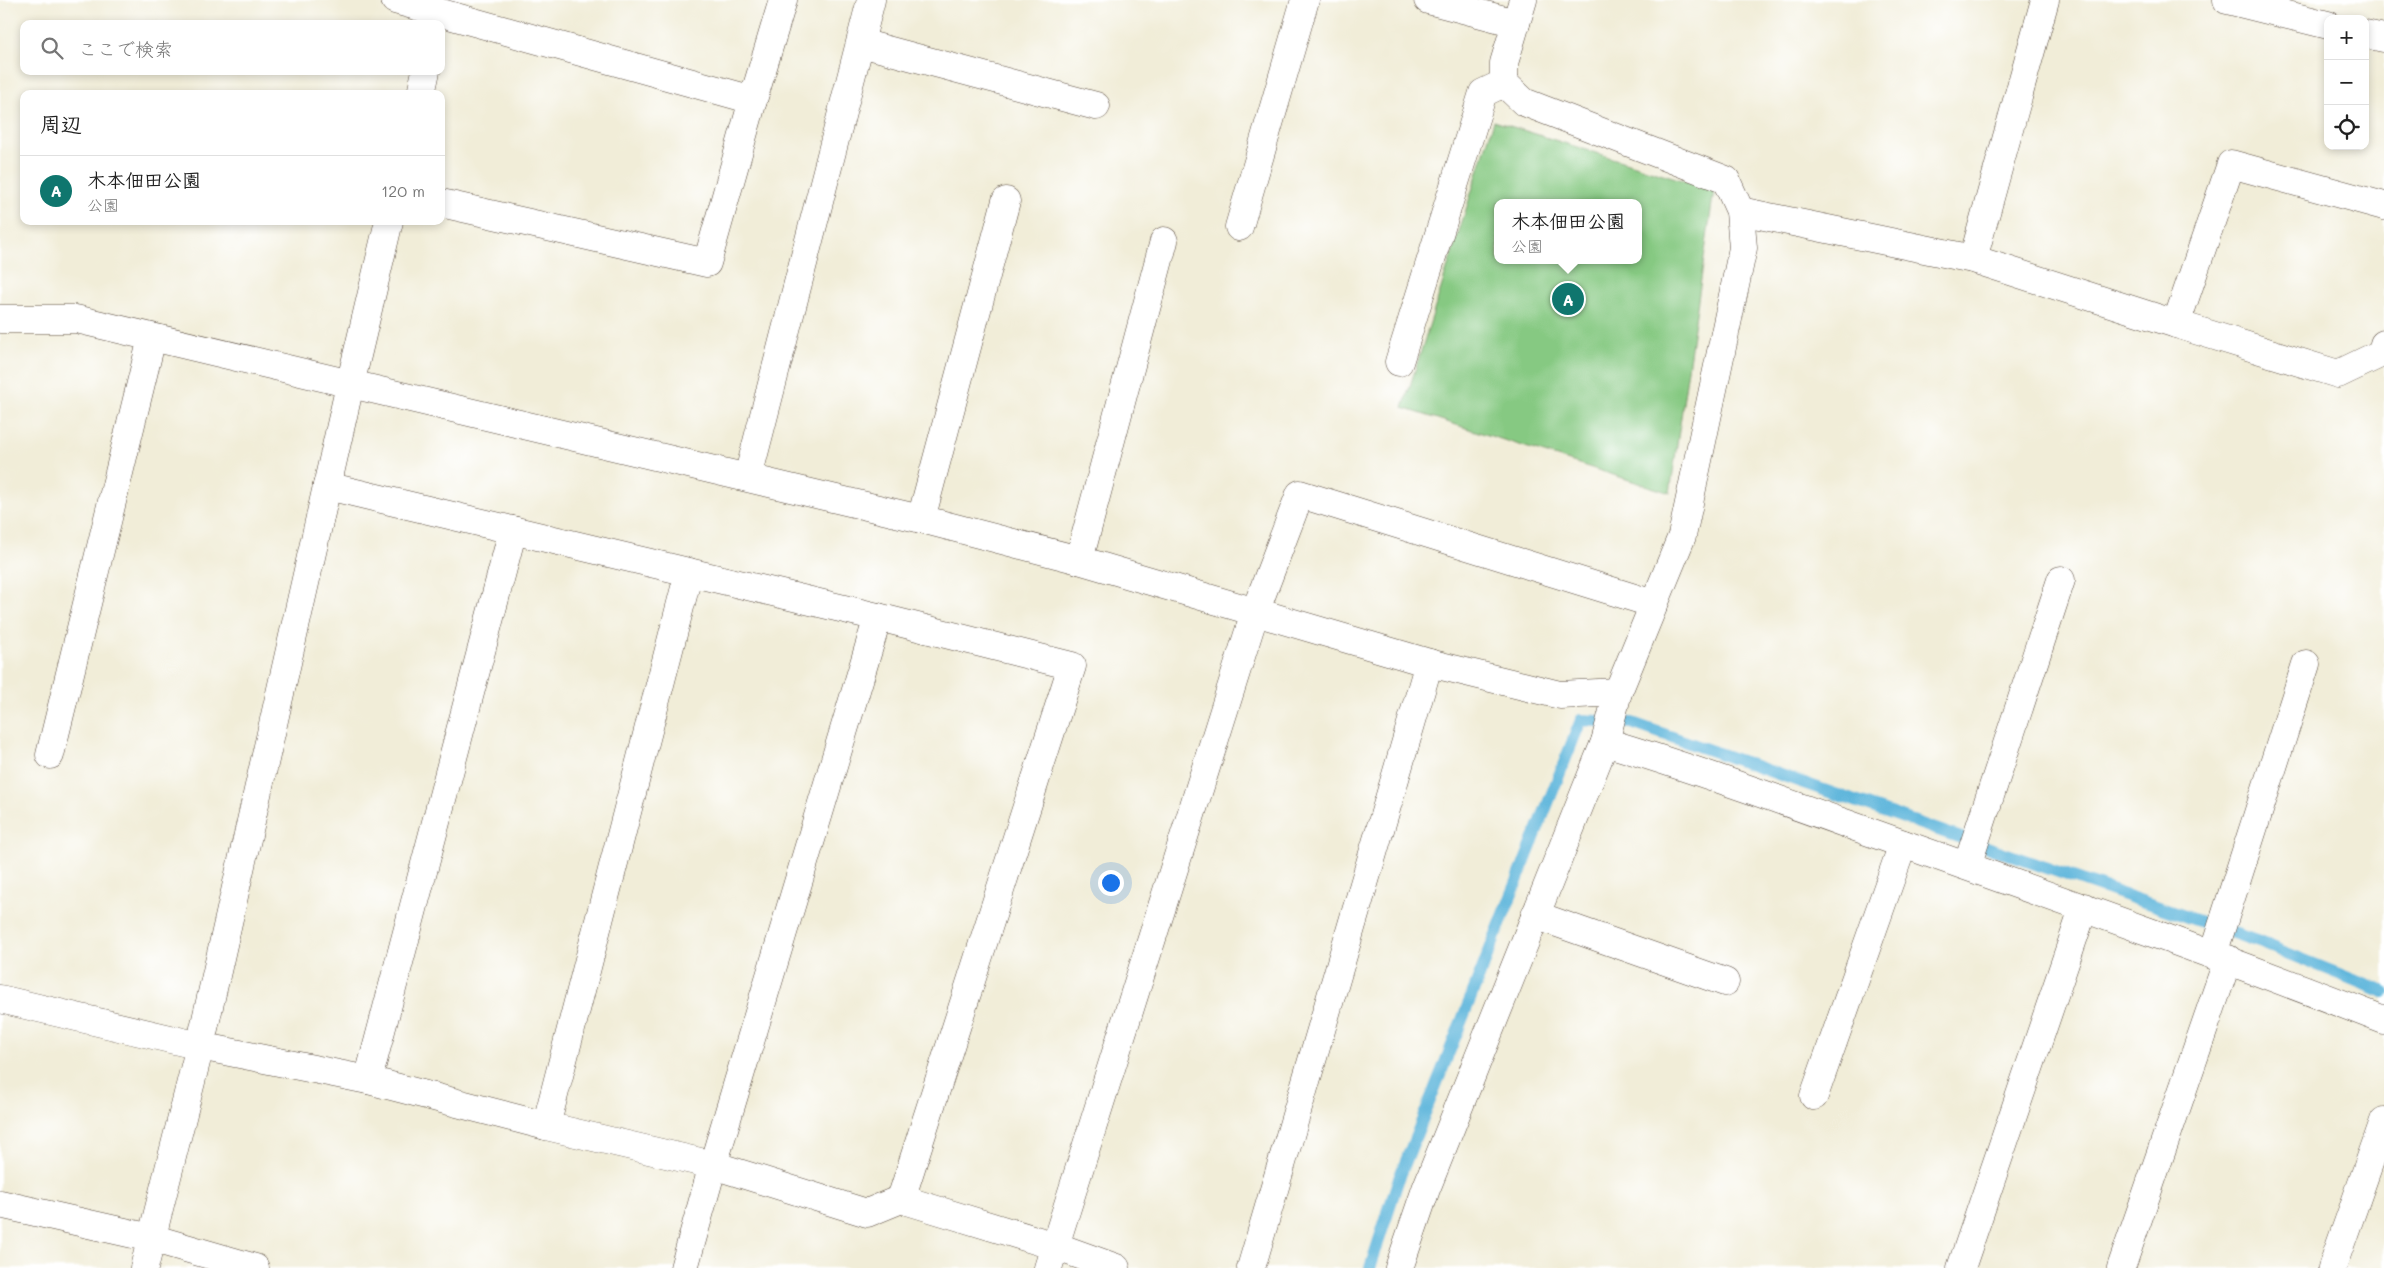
<!DOCTYPE html>
<html lang="ja">
<meta charset="utf-8">
<style>
body{margin:0;font-family:Mali,"Klee One",sans-serif;background:#f6f6f6;color:#222}
.controls{position:absolute;right:15px;top:15px;display:grid;overflow:hidden;border-radius:10px;box-shadow:0 2px 8px #0003}
.controls button{width:45px;height:45px;display:grid;place-items:center;padding:0;border:0;border-bottom:1px solid #e0e0e0;background:#fff;color:#222;font:25px sans-serif}
.you{position:absolute;left:1110px;top:882px;width:18px;height:18px;margin:-12px;border:4px solid #fff;border-radius:50%;background:#1a73e8;box-shadow:0 0 0 8px #1a73e833}
.badge{display:grid;place-items:center;width:32px;height:32px;border-radius:50%;background:#0f766e;color:#fff;font-size:16px;font-weight:700}
.pin{position:absolute;translate:-50% -50%;border:2px solid #fff;box-shadow:0 1px 5px #0006}
.popup{position:absolute;left:1494px;top:199px;width:148px;height:65px;box-sizing:border-box;display:grid;place-content:center;border-radius:10px;background:#fff;filter:drop-shadow(0 1px 4px #0005);font-size:16px;white-space:nowrap;color:#767676}
.popup b{font-size:19px;color:#222}
.popup::after{content:'';position:absolute;left:50%;top:100%;margin-left:-10px;border:10px solid transparent;border-top-color:#fff}
.list{margin:0;padding:0;list-style:none}
h2{display:flex;justify-content:space-between;align-items:center;height:65px;margin:0;padding:0 20px;font-size:21px}
h2 small{font-size:16px;font-weight:400;color:#767676}
.list li{display:grid;grid-template-columns:32px 1fr auto;gap:15px;align-items:center;box-sizing:border-box;height:70px;padding:0 20px;border-top:1px solid #e0e0e0}
.list b{display:block;font-size:19px;white-space:nowrap}
.list p{margin:0;font-size:16px;white-space:nowrap;color:#767676}
.list em{font-size:16px;font-style:normal;color:#767676}
.icon{flex:none;width:28px;height:28px;fill:none;stroke:currentColor;stroke-width:2;stroke-linecap:round;stroke-linejoin:round}
.map{position:relative;flex:none;width:2384px;height:1268px;overflow:hidden}
.search{position:absolute;background:#fff;box-shadow:0 2px 8px #0003;left:20px;top:20px;width:425px;height:55px;display:flex;align-items:center;gap:12px;box-sizing:border-box;padding:0 18px;border-radius:10px;color:#767676;font-size:19px}
.panel{position:absolute;background:#fff;box-shadow:0 2px 8px #0003;left:20px;top:90px;width:425px;height:135px;border-radius:10px}
.map>svg:first-child{display:block}
.green{fill:#86c982;stroke:#607a50;fill-rule:evenodd}
.lines{fill:none;stroke-linecap:round;stroke-linejoin:round}
.stream{stroke:#5eb6db;stroke-width:12}
.minor-casing{stroke:#56473a;stroke-width:29}
.minor{stroke:#fff;stroke-width:28}
</style>
<div class="map">
<svg width="2384" height="1268" viewBox="0 0 2384 1268">
<rect width="100%" height="100%" fill="#fff"/>
<filter id="ink" filterUnits="userSpaceOnUse"><feTurbulence type="fractalNoise" baseFrequency=".02" numOctaves="2"/><feDisplacementMap in="SourceGraphic" scale="10" xChannelSelector="R" yChannelSelector="G"/><feConvolveMatrix kernelMatrix="1 2 1 2 8 2 1 2 1" color-interpolation-filters="sRGB"/></filter>
<filter id="wash" filterUnits="userSpaceOnUse"><feTurbulence type="fractalNoise" baseFrequency=".0096" numOctaves="4" result="noise"/><feDisplacementMap in="SourceGraphic" scale="20" xChannelSelector="R" yChannelSelector="G"/><feGaussianBlur stdDeviation="1.12" result="paint"/><feColorMatrix in="noise" values="0 0 0 0 0 0 0 0 0 0 0 0 0 0 0 0 0 1.4 0 .05"/><feComposite in="paint" operator="in"/></filter>
<g filter="url(#wash)">
<rect width="100%" height="100%" fill="#f1edd8"/>
<path class="green" d="M 1494,121 L 1714,190 L 1670,493 L 1403,408 ZM 1498,203 L 1638,203 L 1638,260 L 1498,260 Z"/>
<g class="lines">
<path class="stream" d="M 1370,1268 L 1398,1181 L 1581,720 L 1632,723 L 2259,942 L 2384,992"/>
</g>
</g>
<g filter="url(#ink)">
<g class="lines">
<defs>
<g id="minor">
<path d="M 395,0 L 753,100 L 707,263 L 441,203"/>
<path d="M 1428,0 L 1516,23"/>
<path d="M 2227,0 L 2328,25"/>
<path d="M 2365,34 L 2384,38"/>
<path d="M 861,43 L 1096,106"/>
<path d="M 1504,83 L 1504,63 L 1523,0"/>
<path d="M 421,94 L 426,71"/>
<path d="M 753,100 L 783,0"/>
<path d="M 1740,211 L 1973,259 L 2176,324 L 2231,164 L 2384,206"/>
<path d="M 1239,227 L 1305,0"/>
<path d="M 1973,259 L 2045,0"/>
<path d="M 0,319 L 76,319 L 921,519 L 1079,560 L 1429,663 L 1560,695 L 1618,692"/>
<path d="M 2176,324 L 2338,374 L 2382,353 L 2384,344"/>
<path d="M 1399,362 L 1483,93 L 1504,83 L 1524,102 L 1726,180 L 1740,211 L 1743,248 L 1682,536 L 1618,692 L 1605,742 L 1426,1189 L 1399,1268"/>
<path d="M 748,477 L 871,0"/>
<path d="M 327,486 L 878,617 L 713,1165 L 684,1268"/>
<path d="M 921,519 L 1006,201"/>
<path d="M 513,530 L 368,1080 L 546,1126"/>
<path d="M 1079,560 L 1164,241"/>
<path d="M 689,572 L 546,1126 L 713,1165 L 867,1213 L 901,1199 L 1072,666 L 878,617"/>
<path d="M 1605,742 C 1708,773 1810,811 1912,847 C 2070,903 2228,959 2384,1020"/>
<path d="M 50,755 L 152,338"/>
<path d="M 1967,866 L 2061,580"/>
<path d="M 1535,915 L 1725,982"/>
<path d="M 2213,954 L 2306,664"/>
<path d="M 0,999 L 200,1046 L 368,1080"/>
<path d="M 1814,1096 L 1903,844"/>
<path d="M 901,1199 L 1055,1246 L 1116,1268"/>
<path d="M 0,1204 L 151,1238 L 255,1268"/>
<path d="M 144,1268 L 200,1046 L 350,385 L 389,221"/>
<path d="M 1048,1268 L 1255,612 L 1300,494 L 1654,604"/>
<path d="M 1251,1268 L 1429,663"/>
<path d="M 1961,1268 L 2084,907"/>
<path d="M 2121,1268 L 2228,959"/>
<path d="M 2332,1268 L 2384,1121"/>
</g>
</defs>
<use href="#minor" class="minor-casing"/>
<use href="#minor" class="minor"/>
</g>
</g>
</svg>
<div class="controls">
<button>+</button>
<button>−</button>
<button><svg class="icon" aria-label="locate" viewBox="0 0 24 24"><circle cx="12" cy="12" r="6"/><path d="M12 2v4M12 18v4M2 12h4M18 12h4"/></svg></button>
</div>
<div class="you"></div>
<div class="pin badge" style="left:1568px;top:299px">A</div>
<div class="popup"><b>木本佃田公園</b>公園</div>
<div class="search"><svg class="icon" aria-label="search" viewBox="0 0 24 24"><circle cx="10" cy="10" r="6"/><path d="M15 15l6 6"/></svg>ここで検索</div>
<section class="panel">
<h2>周辺<small></small></h2>
<ul class="list">
<li><span class="badge">A</span><div><b>木本佃田公園</b><p>公園</p></div><em>120 m</em></li>
</ul>
</section>
</div>
